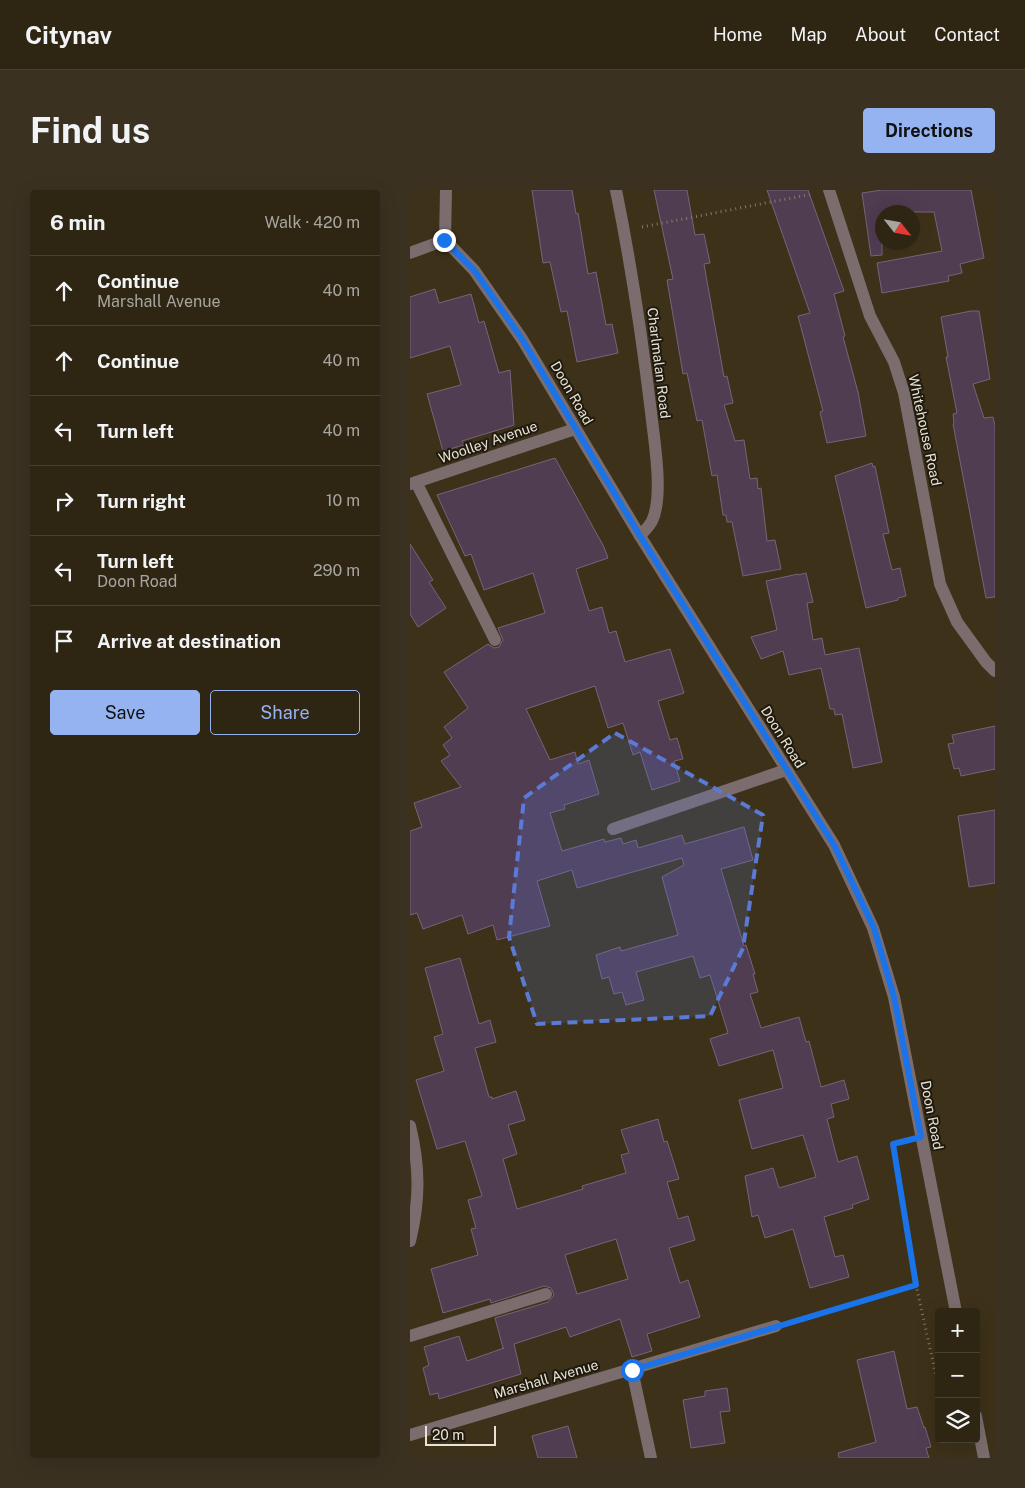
<!DOCTYPE html>
<meta charset="utf-8">
<style>
body{margin:0;font-family:"Public Sans",sans-serif;background:#3a3121;color:#f1f3f6}
.controls{position:absolute;right:15px;bottom:15px;display:grid;overflow:hidden;border-radius:5px;box-shadow:0 5px 20px #0002}
.controls button{width:45px;height:45px;display:grid;place-items:center;padding:0;border:0;border-bottom:1px solid #494233;background:#2e2513;color:#f1f3f6;font:25px sans-serif}
.compass{position:absolute;left:465px;top:15px;width:45px;height:45px;border-radius:50%;background:#2e2513;box-shadow:0 5px 20px #0002;rotate:121deg}
.scale{position:absolute;left:15px;bottom:12px;width:71px;box-sizing:border-box;padding-left:5px;border:2px solid #e9e2d3;border-top:0;font-size:14px;line-height:18px;white-space:nowrap;color:#e9e2d3;-webkit-text-stroke:4px #1f1a0f;paint-order:stroke}
.stop{position:absolute;width:15px;height:15px;margin:-11px;border:4px solid #1a73e8;border-radius:50%;background:#fff}
.stop.end{background:#1a73e8;border-color:#fff;box-shadow:0 1px 5px #0008}
.list{margin:0;padding:0;list-style:none}
h2{display:flex;justify-content:space-between;align-items:center;height:65px;margin:0;padding:0 20px;font-size:21px}
h2 small{font-size:16px;font-weight:400;color:#a7a5a0}
.list li{display:grid;grid-template-columns:32px 1fr auto;gap:15px;align-items:center;box-sizing:border-box;height:70px;padding:0 20px;border-top:1px solid #494233}
.list b{display:block;font-size:19px;white-space:nowrap}
.list p{margin:0;font-size:16px;white-space:nowrap;color:#a7a5a0}
.list em{font-size:16px;font-style:normal;color:#a7a5a0}
.actions{display:flex;gap:10px;padding:15px 20px}
.actions a{flex:1;padding:11px 0;border:1px solid #95b2f1;border-radius:5px;text-align:center;font-size:18px;color:#95b2f1}
.actions .main{background:#95b2f1;color:#111}
.icon{flex:none;width:28px;height:28px;fill:none;stroke:currentColor;stroke-width:2;stroke-linecap:round;stroke-linejoin:round}
.map{position:relative;flex:none;width:585px;height:1268px;overflow:hidden;border-radius:5px}
header{display:flex;align-items:center;gap:30px;box-sizing:border-box;height:70px;padding:0 25px;background:#2e2513;border-bottom:1px solid #494233}
header strong{font-size:24px}
nav{display:flex;gap:28px;margin-inline-start:auto;font-size:18px}
.intro{display:flex;align-items:center;justify-content:space-between;box-sizing:border-box;height:120px;padding:0 30px}
h1{margin:0;font-size:35px}
.button{padding:12px 22px;border-radius:5px;background:#95b2f1;color:#111;font-size:18px;font-weight:700}
main{display:flex;gap:30px;padding:0 30px}
aside{flex:1;background:#2e2513;border-radius:5px;box-shadow:0 5px 20px #0002}
.map>svg:first-child{display:block}
.building{fill:#513d52;stroke:#786379;fill-rule:evenodd}
.lines{fill:none;stroke-linecap:round;stroke-linejoin:round}
.path{stroke:#847a65;stroke-width:3;stroke-dasharray:1 4;stroke-linecap:butt}
.minor{stroke:#7b6c6e;stroke-width:12}
.route{stroke:#1a73e8;stroke-width:6}
.marked{fill:#5a7ad6;fill-opacity:0.2;stroke:#5a7ad6;stroke-width:4;stroke-dasharray:10 6;stroke-linejoin:round}
.labels{text-anchor:middle;stroke-width:4;stroke-linejoin:round;paint-order:stroke}
.street-label{font-size:14px;fill:#e9e2d3;stroke:#1f1a0f}
</style>
<header>
<strong>Citynav</strong>
<nav><a>Home</a><a>Map</a><a>About</a><a>Contact</a></nav>
</header>
<div class="intro"><h1>Find us</h1><a class="button">Directions</a></div>
<main>
<aside>
<h2>6 min<small>Walk · 420 m</small></h2>
<ul class="list">
<li><svg class="icon" aria-label="ahead" viewBox="0 0 24 24"><path d="M12 20V5M6 11l6-6 6 6"/></svg><div><b>Continue</b><p>Marshall Avenue</p></div><em>40 m</em></li>
<li><svg class="icon" aria-label="ahead" viewBox="0 0 24 24"><path d="M12 20V5M6 11l6-6 6 6"/></svg><div><b>Continue</b></div><em>40 m</em></li>
<li><svg class="icon" aria-label="left" viewBox="0 0 24 24"><path d="M17 20v-9H6M10 6l-5 5 5 5"/></svg><div><b>Turn left</b></div><em>40 m</em></li>
<li><svg class="icon" aria-label="right" viewBox="0 0 24 24"><path d="M7 20v-9h11M14 6l5 5-5 5"/></svg><div><b>Turn right</b></div><em>10 m</em></li>
<li><svg class="icon" aria-label="left" viewBox="0 0 24 24"><path d="M17 20v-9H6M10 6l-5 5 5 5"/></svg><div><b>Turn left</b><p>Doon Road</p></div><em>290 m</em></li>
<li><svg class="icon" aria-label="arrive" viewBox="0 0 24 24"><path d="M6 21V4h12l-3 4 3 4H6"/></svg><div><b>Arrive at destination</b></div></li>
</ul>
<div class="actions"><a class="main">Save</a><a>Share</a></div>
</aside>
<div class="map">
<svg width="585" height="1268" viewBox="0 0 585 1268">
<rect width="100%" height="100%" fill="#3d3119"/>
<g class="building">
<path d="M 122,0 L 162,0 L 166,24 L 168,23 L 178,84 L 186,82 L 196,135 L 202,134 L 208,163 L 167,172 L 157,121 L 151,122 L 140,72 L 133,73 Z"/>
<path d="M 244,0 L 277,0 L 285,45 L 294,44 L 300,73 L 294,74 L 314,187 L 317,186 L 323,213 L 314,215 L 325,251 L 334,250 L 340,289 L 347,288 L 348,299 L 351,298 L 357,351 L 365,350 L 371,379 L 333,386 L 322,332 L 317,332 L 316,325 L 313,325 L 307,285 L 302,286 L 292,230 L 287,231 L 277,183 L 273,184 L 257,90 L 263,89 Z"/>
<path d="M 357,0 L 398,0 L 434,101 L 424,104 L 435,146 L 433,147 L 448,202 L 456,246 L 417,253 L 410,222 L 413,221 L 388,126 L 400,123 Z"/>
<path d="M 472,0 L 561,0 L 574,68 L 550,74 L 552,83 L 538,86 L 539,91 L 472,103 L 467,73 L 532,61 L 524,22 L 472,22 L 472,65 L 461,66 L 452,3 Z"/>
<path d="M 25,99 L 29,113 L 61,104 L 69,133 L 74,131 L 89,183 L 100,180 L 104,235 L 52,251 L 54,255 L 33,261 L 17,204 L 51,195 L 40,156 L 0,168 L 0,107 Z"/>
<path d="M 561,121 L 569,121 L 580,189 L 563,194 L 574,228 L 583,227 L 585,236 L 585,407 L 576,408 L 543,234 L 544,233 L 543,224 L 547,223 L 536,167 L 538,167 L 531,127 Z"/>
<path d="M 145,268 L 194,357 L 198,368 L 166,379 L 179,421 L 192,417 L 199,443 L 206,441 L 215,472 L 260,459 L 274,503 L 248,511 L 260,550 L 267,548 L 273,569 L 264,571 L 270,591 L 242,600 L 230,562 L 223,565 L 213,533 L 198,538 L 185,496 L 116,519 L 140,570 L 165,562 L 168,574 L 179,570 L 189,604 L 154,615 L 155,619 L 140,623 L 152,661 L 194,649 L 195,652 L 211,648 L 213,654 L 226,650 L 228,658 L 272,645 L 275,654 L 334,637 L 343,670 L 311,679 L 334,756 L 336,755 L 345,784 L 343,784 L 348,802 L 340,804 L 351,838 L 389,827 L 396,852 L 399,851 L 411,897 L 434,890 L 439,909 L 421,914 L 424,927 L 417,929 L 428,972 L 447,966 L 459,1009 L 442,1015 L 443,1018 L 414,1027 L 425,1067 L 433,1065 L 439,1087 L 400,1098 L 383,1039 L 355,1048 L 348,1025 L 342,1027 L 335,986 L 363,978 L 369,998 L 406,987 L 393,945 L 342,959 L 329,910 L 373,898 L 363,860 L 309,876 L 300,849 L 318,843 L 300,785 L 290,788 L 283,766 L 226,782 L 234,810 L 216,815 L 212,802 L 204,804 L 199,787 L 192,789 L 186,765 L 210,757 L 211,761 L 268,745 L 252,687 L 274,675 L 272,668 L 167,698 L 162,680 L 127,691 L 140,736 L 87,750 L 83,735 L 58,744 L 52,725 L 13,739 L 7,723 L 0,725 L 0,641 L 12,637 L 4,613 L 51,597 L 31,571 L 40,565 L 33,555 L 42,548 L 34,537 L 58,518 L 34,482 L 78,454 L 84,458 L 89,457 L 93,450 L 88,438 L 135,423 L 123,383 L 74,400 L 61,364 L 55,366 L 27,305 Z"/>
<path d="M 462,273 L 463,277 L 465,276 L 479,343 L 473,344 L 482,380 L 490,378 L 496,406 L 488,408 L 488,410 L 456,418 L 425,286 Z"/>
<path d="M 0,354 L 23,390 L 19,392 L 36,418 L 8,437 L 0,424 Z"/>
<path d="M 396,383 L 403,412 L 397,413 L 403,450 L 412,448 L 415,465 L 449,458 L 472,572 L 443,578 L 432,524 L 425,525 L 424,519 L 420,519 L 411,478 L 379,485 L 373,461 L 351,469 L 341,447 L 367,440 L 356,391 L 388,384 L 388,385 Z"/>
<path d="M 585,536 L 585,579 L 551,586 L 549,578 L 544,579 L 538,554 L 544,553 L 542,545 Z"/>
<path d="M 585,620 L 585,693 L 559,697 L 548,626 Z"/>
<path d="M 50,768 L 69,834 L 80,830 L 86,852 L 65,858 L 79,907 L 82,907 L 82,909 L 106,901 L 115,930 L 98,935 L 107,964 L 93,969 L 107,1019 L 173,999 L 172,996 L 216,983 L 211,965 L 219,963 L 211,940 L 248,929 L 254,952 L 257,951 L 269,989 L 257,992 L 268,1029 L 278,1026 L 285,1050 L 259,1058 L 270,1093 L 278,1090 L 290,1127 L 237,1144 L 242,1161 L 222,1167 L 210,1129 L 160,1147 L 156,1137 L 104,1154 L 111,1184 L 29,1209 L 28,1203 L 20,1205 L 13,1178 L 19,1175 L 14,1157 L 49,1146 L 57,1171 L 94,1158 L 93,1158 L 85,1128 L 138,1112 L 144,1105 L 141,1098 L 134,1096 L 81,1113 L 80,1109 L 33,1123 L 21,1079 L 68,1065 L 61,1039 L 66,1038 L 58,1010 L 72,1006 L 55,951 L 27,959 L 6,890 L 34,881 L 24,847 L 33,844 L 15,778 ZM 206,1049 L 218,1089 L 167,1104 L 155,1065 Z"/>
<path d="M 484,1161 L 497,1219 L 507,1217 L 514,1238 L 515,1237 L 521,1257 L 516,1258 L 519,1268 L 429,1268 L 428,1263 L 466,1252 L 447,1170 Z"/>
<path d="M 317,1198 L 320,1221 L 310,1222 L 315,1253 L 281,1258 L 273,1210 L 295,1206 L 295,1201 Z"/>
<path d="M 158,1236 L 167,1268 L 128,1268 L 122,1246 Z"/>
</g>
<g class="lines">
<g class="path">
<path d="M 232,37 L 402,4"/>
<path d="M 494,951 L 483,954 L 506,1095"/>
<path d="M 381,1132 L 506,1095 L 529,1199"/>
</g>
<g class="minor">
<path d="M 206,0 C 221,74 232,147 241,222 C 244,250 254,306 242,331 C 239,337 233,342 230,346"/>
<path d="M 419,0 L 460,126 L 484,172 L 494,203 L 530,394 L 547,432 L 576,472 L 585,481"/>
<path d="M 35,50 L 64,80 L 112,149 L 230,346 L 424,655 L 463,738 L 484,807 L 546,1122"/>
<path d="M 0,63 L 35,50 L 36,0"/>
<path d="M 6,292 L 85,450"/>
<path d="M 0,294 L 165,239"/>
<path d="M 203,639 L 376,580"/>
<path d="M 0,936 C 10,977 10,1010 0,1051"/>
<path d="M 0,1146 L 136,1104"/>
<path d="M 222,1180 L 241,1268"/>
<path d="M 566,1226 L 574,1268"/>
<path d="M 0,1245 L 366,1136"/>
</g>
</g>
<g class="lines">
<path class="route" d="M 34,50 L 64,80 L 112,149 L 230,346 L 424,655 L 464,738 L 484,807 L 511,947 L 483,954 L 506,1095 L 222,1180"/>
</g>
<path class="marked" d="M 205,543 L 353,625 L 333,758 L 300,826 L 127,834 L 99,747 L 114,608 Z"/>
<g class="labels">
<g class="street-label">
<text transform="translate(249 173) rotate(83)" y="5">Charlmalan Road</text>
<text transform="translate(162 203) rotate(60)" y="5">Doon Road</text>
<text transform="translate(515 240) rotate(78)" y="5">Whitehouse Road</text>
<text transform="translate(78 252) rotate(-19)" y="5">Woolley Avenue</text>
<text transform="translate(373 547) rotate(58)" y="5">Doon Road</text>
<text transform="translate(522 925) rotate(79)" y="5">Doon Road</text>
<text transform="translate(136 1189) rotate(-16)" y="5">Marshall Avenue</text>
</g>
</g>
</svg>
<div class="controls">
<button>+</button>
<button>−</button>
<button><svg class="icon" aria-label="layers" viewBox="0 0 24 24"><path d="M12 4l9 5-9 5-9-5zM3 14l9 5 9-5"/></svg></button>
</div>
<svg class="compass" viewBox="-18 -18 36 36"><path d="M0-13l5 13h-10z" fill="#e53935"/><path d="M0 13l5-13h-10z" fill="#a7a5a0"/></svg>
<div class="scale">20 m</div>
<div class="stop" style="left:222px;top:1180px"></div>
<div class="stop end" style="left:34px;top:50px"></div>
</div>
</main>
